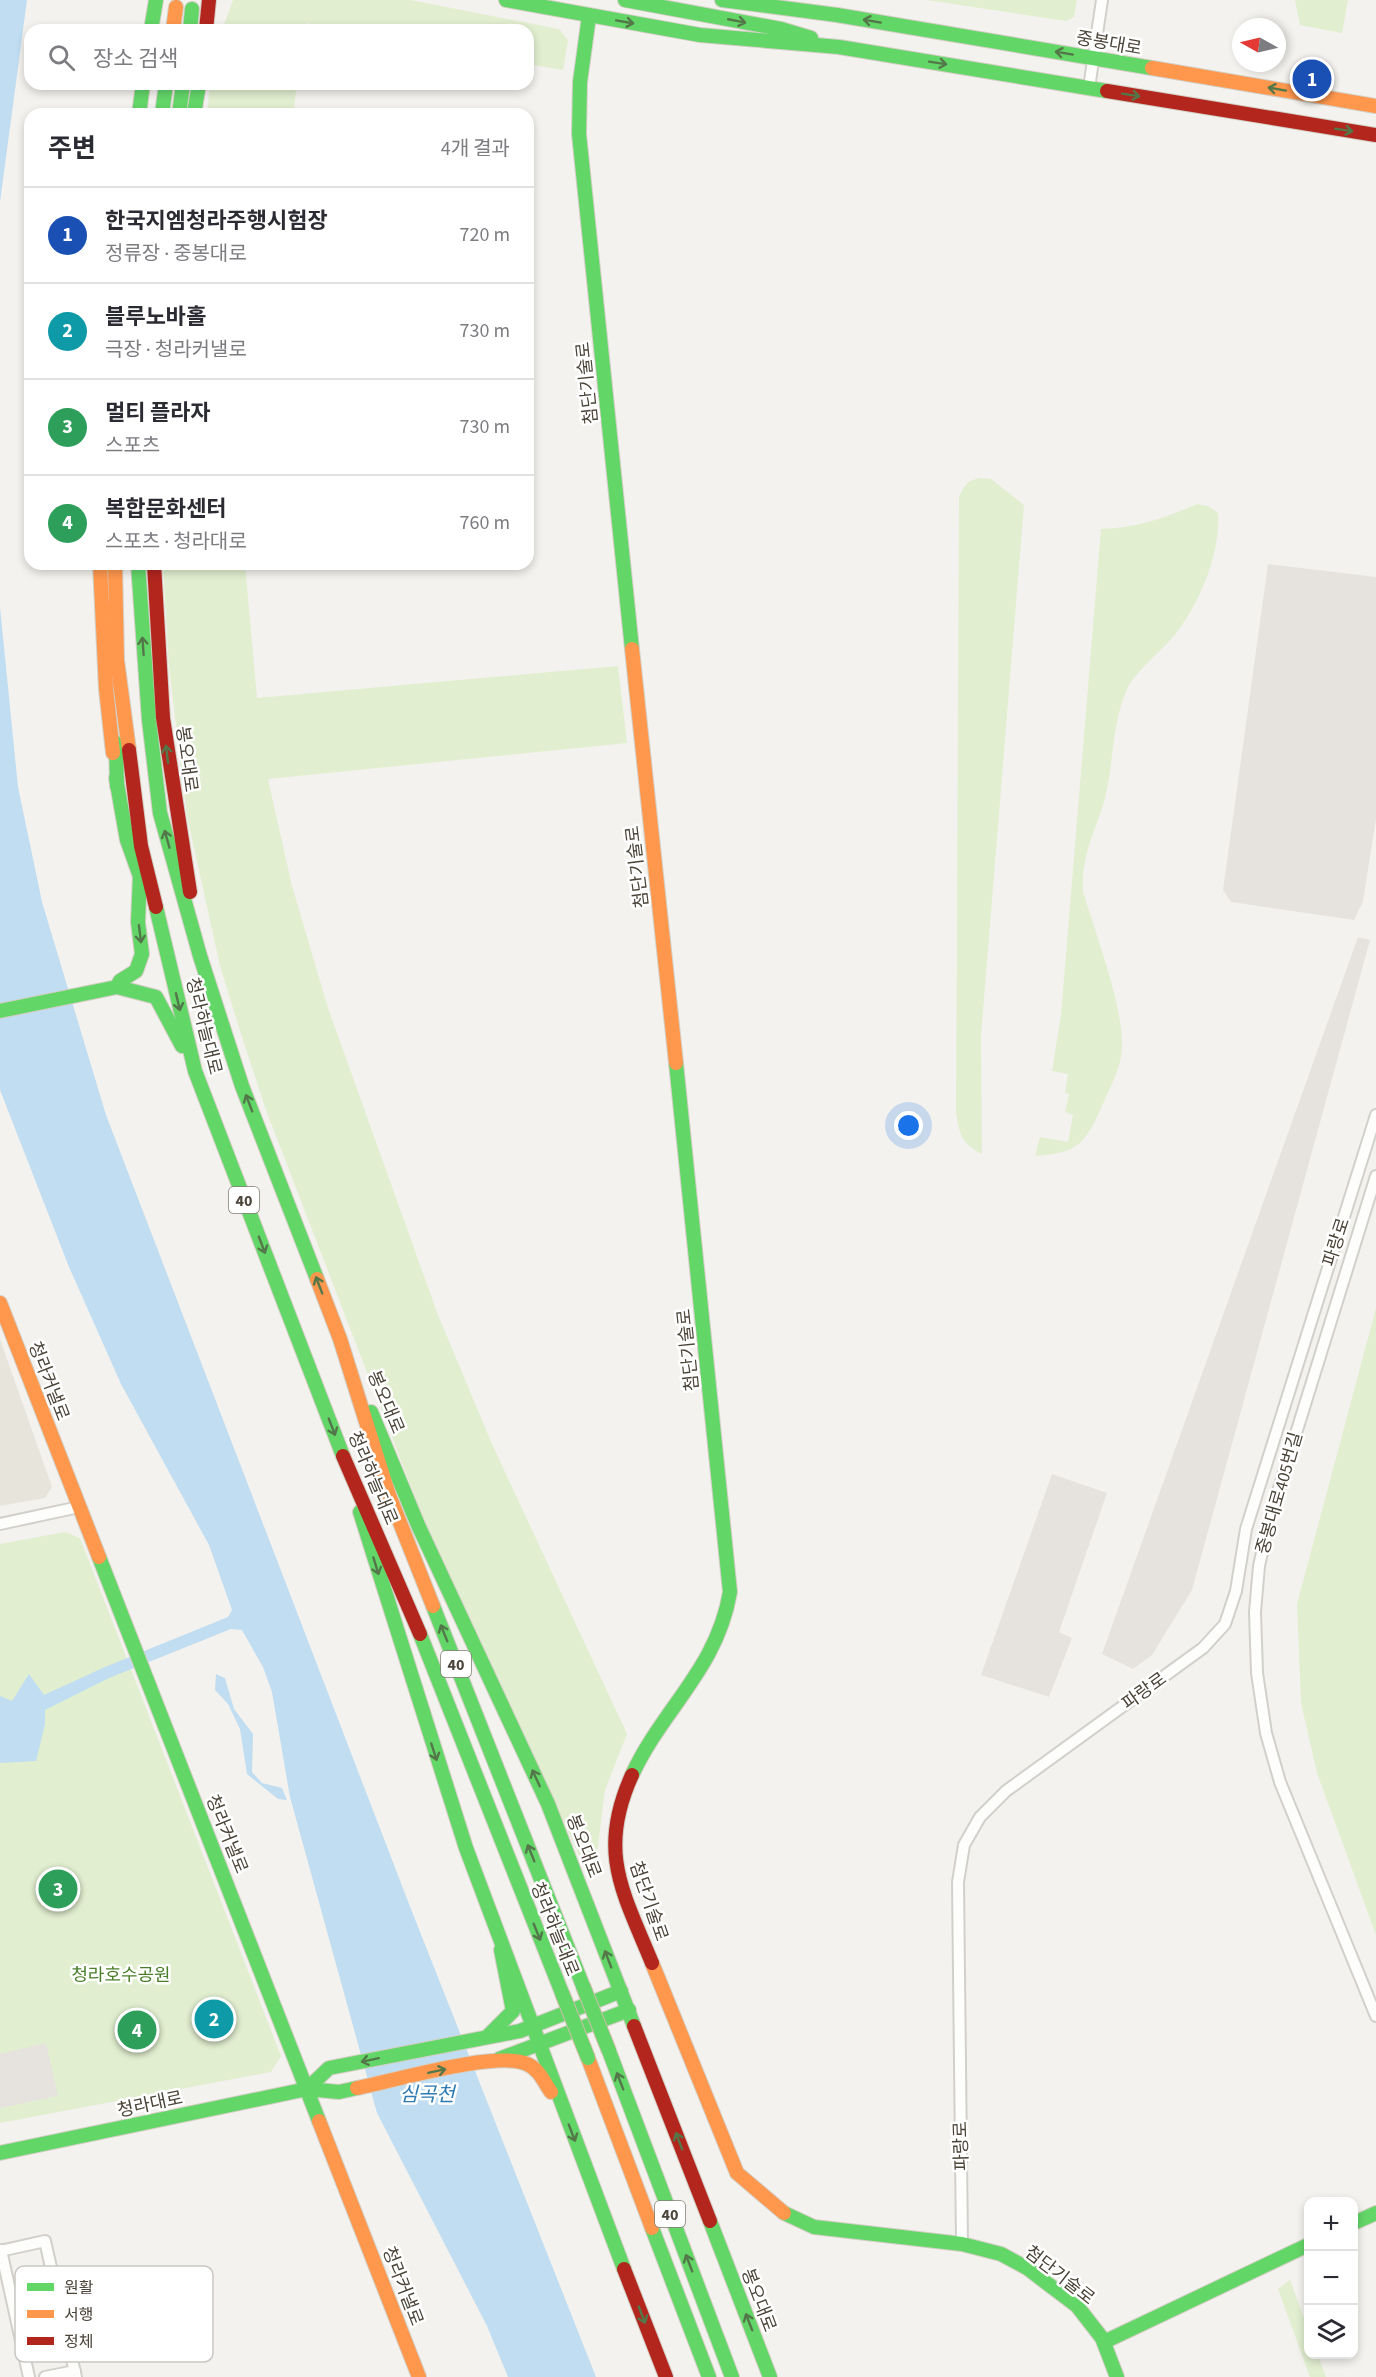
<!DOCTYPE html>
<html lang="ko">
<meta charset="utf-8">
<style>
body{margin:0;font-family:"Source Sans 3","Noto Sans KR",sans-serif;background:#f7f7f7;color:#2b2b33}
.controls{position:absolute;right:18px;bottom:18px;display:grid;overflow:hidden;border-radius:12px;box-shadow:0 3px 9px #0003}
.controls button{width:54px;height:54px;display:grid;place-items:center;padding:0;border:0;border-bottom:2px solid #e1e1e2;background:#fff;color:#2b2b33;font:30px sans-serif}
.compass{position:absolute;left:1232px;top:18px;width:54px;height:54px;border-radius:50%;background:#fff;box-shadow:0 3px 9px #0003;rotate:278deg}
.you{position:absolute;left:909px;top:1126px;width:21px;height:21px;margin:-15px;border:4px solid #fff;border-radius:50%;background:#1a73e8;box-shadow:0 0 0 9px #1a73e833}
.badge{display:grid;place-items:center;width:39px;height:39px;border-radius:50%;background:#db2777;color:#fff;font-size:20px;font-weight:700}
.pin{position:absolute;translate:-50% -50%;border:3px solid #fff;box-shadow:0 2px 6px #0006}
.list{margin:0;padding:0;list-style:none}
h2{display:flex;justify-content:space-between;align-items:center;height:78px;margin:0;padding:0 24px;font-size:26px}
h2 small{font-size:20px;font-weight:400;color:#7c7c81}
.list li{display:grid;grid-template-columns:39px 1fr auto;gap:18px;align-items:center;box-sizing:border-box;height:96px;padding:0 24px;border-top:2px solid #e1e1e2}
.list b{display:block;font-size:22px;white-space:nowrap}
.list p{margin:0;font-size:20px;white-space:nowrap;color:#7c7c81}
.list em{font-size:20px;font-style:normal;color:#7c7c81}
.icon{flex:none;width:33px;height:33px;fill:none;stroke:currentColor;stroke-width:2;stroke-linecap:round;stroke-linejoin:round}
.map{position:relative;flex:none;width:1376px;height:2377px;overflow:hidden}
.search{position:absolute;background:#fff;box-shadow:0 3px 9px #0003;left:24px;top:24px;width:510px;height:66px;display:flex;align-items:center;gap:15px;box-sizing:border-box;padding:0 21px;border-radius:18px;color:#7c7c81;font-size:22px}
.panel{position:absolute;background:#fff;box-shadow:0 3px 9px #0003;left:24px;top:108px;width:510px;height:462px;border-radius:18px}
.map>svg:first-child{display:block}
.residential{fill:#e7e4dc}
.green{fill:#e1eecf}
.parking{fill:#e6e3df}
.water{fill:#c0ddf1}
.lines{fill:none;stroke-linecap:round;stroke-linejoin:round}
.street-casing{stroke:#d2d0cb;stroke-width:14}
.fast-casing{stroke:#d3cfc5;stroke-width:16}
.slow-casing{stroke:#d3cfc5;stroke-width:16}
.jam-casing{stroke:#d3cfc5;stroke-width:16}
.street{stroke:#fdfdfc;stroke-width:10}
.fast{stroke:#63d668;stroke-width:14}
.slow{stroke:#ff974d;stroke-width:14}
.jam{stroke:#b3261e;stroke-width:14}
.fast-bridge-casing{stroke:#ccbfa9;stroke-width:16;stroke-linecap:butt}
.fast-bridge{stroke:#63d668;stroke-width:14}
.oneway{stroke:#537749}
.labels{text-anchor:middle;stroke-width:5;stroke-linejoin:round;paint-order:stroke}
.shield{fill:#fff;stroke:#817c74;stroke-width:1.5}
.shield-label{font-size:16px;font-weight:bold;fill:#4b4439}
.street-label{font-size:18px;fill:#4b4439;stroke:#fff}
.park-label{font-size:18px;fill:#4a7f2a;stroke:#fff}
.water-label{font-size:20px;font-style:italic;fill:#2e7ab2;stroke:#fff}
.key{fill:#fff;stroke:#c9c7c4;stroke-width:1.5}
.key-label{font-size:16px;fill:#4b4439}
</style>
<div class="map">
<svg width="1376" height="2377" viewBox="0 0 1376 2377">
<rect width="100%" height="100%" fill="#f4f2ee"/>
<path class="residential" d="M 0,1339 L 52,1487 L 45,1498 L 0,1506 Z"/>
<g class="green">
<path d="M 233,0 L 411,0 L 559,29 L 568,40 L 563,70 L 528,64 L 528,30 L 346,30 L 306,23 L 305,30 L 222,30 Z"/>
<path d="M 927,0 L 1077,0 L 1074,17 L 1066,21 Z"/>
<path d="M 1295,0 L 1348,0 L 1342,33 L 1300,25 Z"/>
<path d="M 210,84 L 297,84 L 293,114 L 207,114 Z"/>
<path d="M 979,478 L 991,479 L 1024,505 L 981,1036 L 982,1154 C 961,1143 960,1135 956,1113 L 959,498 C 963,486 967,481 979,478 Z"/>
<path d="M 1197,504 L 1208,506 L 1218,513 C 1221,553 1199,605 1174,636 C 1160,652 1138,669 1128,687 C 1112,721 1114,758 1106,794 C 1097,830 1081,852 1083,891 C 1095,933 1123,1004 1122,1046 C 1122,1067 1110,1087 1102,1106 C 1085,1144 1078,1153 1035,1156 L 1040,1137 L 1068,1142 L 1073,1115 L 1065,1112 L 1069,1094 L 1065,1093 L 1068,1074 L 1052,1071 L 1061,1015 L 1101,529 C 1137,528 1165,518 1197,504 Z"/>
<path d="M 163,564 L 245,564 L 257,698 L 618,666 L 627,743 L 268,779 L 292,886 L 328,1008 L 438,1315 L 492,1444 L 627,1734 L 605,1790 L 597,1854 L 583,1864 L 423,1518 L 266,1110 L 242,1037 L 220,966 L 187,816 L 169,667 Z"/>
<path d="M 1376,1308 L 1376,1935 L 1317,1773 L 1301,1703 L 1297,1604 Z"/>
<path d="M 65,1532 L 80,1538 L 281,2056 L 271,2072 L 0,2123 L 0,1544 Z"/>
<path d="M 1290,2280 L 1308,2329 L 1308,2354 L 1318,2355 L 1326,2377 L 1310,2377 L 1278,2289 Z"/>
</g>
<g class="parking">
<path d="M 1268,564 L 1376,577 L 1376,819 L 1363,901 L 1354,920 L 1231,902 L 1223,890 Z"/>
<path d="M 1358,937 L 1370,940 L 1192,1590 L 1152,1655 L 1133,1669 L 1102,1654 Z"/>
<path d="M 1052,1474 L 1107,1493 L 1059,1632 L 1072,1638 L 1049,1697 L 981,1675 Z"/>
<path d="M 46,2043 L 58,2096 L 0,2108 L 0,2054 Z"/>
</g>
<g class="water">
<path d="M 0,0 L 27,0 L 0,202 Z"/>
<path d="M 0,607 L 18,787 L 42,902 L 106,1115 L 409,1904 L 596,2377 L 508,2377 L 487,2326 L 377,2113 L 290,1797 L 272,1692 L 263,1667 L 242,1630 L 231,1629 L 109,1678 L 45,1710 L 45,1724 L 36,1761 L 0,1763 L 0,1696 L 12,1701 L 29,1674 L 44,1695 L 105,1667 L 228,1617 L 232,1610 L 209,1545 L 121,1384 L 69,1267 L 0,1090 Z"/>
<path d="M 216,1674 L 225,1678 L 234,1709 L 253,1734 L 252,1772 L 262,1783 L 282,1788 L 287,1800 L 278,1799 L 247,1774 L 240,1729 L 228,1704 L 215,1690 Z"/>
</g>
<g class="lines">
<defs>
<g id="street">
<path d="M 1089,88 L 1102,0"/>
<path d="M 1376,1176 L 1270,1517 L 1259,1566 L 1255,1612 L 1257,1673 L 1266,1733 L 1280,1782 L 1376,2016"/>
<path d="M 0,1524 L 79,1507"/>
<path d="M 962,2244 L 958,1882 L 964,1845 L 980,1817 L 1006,1791 L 1203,1648 L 1225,1624 L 1236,1591 L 1246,1529 L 1376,1115"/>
<path d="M 1,2250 L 29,2377"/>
<path d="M 0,2251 L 45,2241 L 76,2377"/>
<path d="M 45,2377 L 75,2371"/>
</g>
<g id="fast">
<path d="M 506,0 L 700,35 L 839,47 L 1107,91"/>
<path d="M 625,0 L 781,29 L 811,38"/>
<path d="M 722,0 L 837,15 L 1152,68"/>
<path d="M 589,16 L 580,82 L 579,134 L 632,649"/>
<path d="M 151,30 L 156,0"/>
<path d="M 190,30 L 192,9"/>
<path d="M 139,114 L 143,84"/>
<path d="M 162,114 L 166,84"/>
<path d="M 179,114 L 183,84"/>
<path d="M 194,114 L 199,84"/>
<path d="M 138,564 L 149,720 L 160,813 L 200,956 L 242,1086 L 317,1279"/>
<path d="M 116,743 L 117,786"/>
<path d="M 116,778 L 127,840 L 142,882"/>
<path d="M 140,875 L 138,922 L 142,954 L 136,971 L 120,981 L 117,987 L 156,997 L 182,1046"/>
<path d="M 156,907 L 195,1071 L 343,1456"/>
<path d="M 0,1011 L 117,987"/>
<path d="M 371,1412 L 418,1525 L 548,1804 L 634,2026"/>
<path d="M 360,1512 L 466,1848 L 624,2269"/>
<path d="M 99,1557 L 319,2121"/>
<path d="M 433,1606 L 583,1986"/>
<path d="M 420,1634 L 562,1993"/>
<path d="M 632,1775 C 663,1708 717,1669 730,1592 L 676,1063"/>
<path d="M 489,2035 L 513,2011 L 501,1950"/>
<path d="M 609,2051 L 732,2377"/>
<path d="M 499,2059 L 629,2010"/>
<path d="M 357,2088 L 339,2092 L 307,2089 L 329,2068 L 520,2031 L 621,1991"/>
<path d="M 0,2153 L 307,2089"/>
<path d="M 784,2213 L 814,2227 L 962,2244 L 1001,2254 L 1027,2268 L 1077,2306 L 1102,2338 L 1117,2377"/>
<path d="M 710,2221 L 770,2377"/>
<path d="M 1354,2223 L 1376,2213"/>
<path d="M 652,2228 L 709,2377"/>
<path d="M 1104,2342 L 1308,2245"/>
</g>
<g id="slow">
<path d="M 173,30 L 176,7"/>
<path d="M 1152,68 L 1376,106"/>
<path d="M 100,564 L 106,689 L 113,753"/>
<path d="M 115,564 L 117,660 L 129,750"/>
<path d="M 632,649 L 676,1063"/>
<path d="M 317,1279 L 340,1339 L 389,1495 L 433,1606"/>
<path d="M 0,1303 L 99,1557"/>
<path d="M 652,1963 L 737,2173 L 784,2213"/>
<path d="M 588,2058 L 652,2228"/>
<path d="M 357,2088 C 393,2081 498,2050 527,2064 C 539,2069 544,2082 551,2092"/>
<path d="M 319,2121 L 419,2377"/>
</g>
<g id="jam">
<path d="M 206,30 L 209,0"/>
<path d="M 1107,91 L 1376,135"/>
<path d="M 154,564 L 163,718 L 190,892"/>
<path d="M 129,750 L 141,846 L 156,907"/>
<path d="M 343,1456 L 420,1634"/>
<path d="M 632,1775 C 597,1852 623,1892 652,1963"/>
<path d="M 634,2026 L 710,2221"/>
<path d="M 624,2269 L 666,2377"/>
</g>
</defs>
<use href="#street" class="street-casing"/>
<use href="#fast" class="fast-casing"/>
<use href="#slow" class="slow-casing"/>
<use href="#jam" class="jam-casing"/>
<use href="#street" class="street"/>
<use href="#fast" class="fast"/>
<use href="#slow" class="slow"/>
<use href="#jam" class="jam"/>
<defs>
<g id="fast-bridge">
<path d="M 583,1986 L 609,2051"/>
<path d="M 562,1993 L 588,2058"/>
</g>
</defs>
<use href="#fast-bridge" class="fast-bridge-casing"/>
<use href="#fast-bridge" class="fast-bridge"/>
</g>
<defs><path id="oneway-shaft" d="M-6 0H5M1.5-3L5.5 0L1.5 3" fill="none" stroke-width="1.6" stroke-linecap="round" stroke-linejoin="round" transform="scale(1.5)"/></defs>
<g class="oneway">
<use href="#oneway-shaft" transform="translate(737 21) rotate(11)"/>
<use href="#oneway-shaft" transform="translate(872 21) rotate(-170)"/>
<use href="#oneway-shaft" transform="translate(625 22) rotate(10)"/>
<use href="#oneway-shaft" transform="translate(1064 53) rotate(-170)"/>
<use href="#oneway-shaft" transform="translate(938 63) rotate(9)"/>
<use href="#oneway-shaft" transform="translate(1277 89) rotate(-170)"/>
<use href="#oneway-shaft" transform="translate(1131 95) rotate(9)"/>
<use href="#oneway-shaft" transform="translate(1344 130) rotate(9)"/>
<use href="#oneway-shaft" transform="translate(143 646) rotate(-94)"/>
<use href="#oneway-shaft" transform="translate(167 754) rotate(-97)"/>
<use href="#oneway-shaft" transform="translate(167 839) rotate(-106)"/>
<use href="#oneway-shaft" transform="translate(140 934) rotate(83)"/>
<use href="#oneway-shaft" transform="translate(178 1002) rotate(77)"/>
<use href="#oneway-shaft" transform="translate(249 1103) rotate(-111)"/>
<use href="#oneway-shaft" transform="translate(262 1245) rotate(69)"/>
<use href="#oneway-shaft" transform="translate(319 1285) rotate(-111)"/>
<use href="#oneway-shaft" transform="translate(332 1427) rotate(69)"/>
<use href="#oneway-shaft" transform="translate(376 1566) rotate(73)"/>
<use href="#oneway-shaft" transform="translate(444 1633) rotate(-112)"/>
<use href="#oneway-shaft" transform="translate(434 1752) rotate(72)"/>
<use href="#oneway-shaft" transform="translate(536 1778) rotate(-115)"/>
<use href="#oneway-shaft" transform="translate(531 1853) rotate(-112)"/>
<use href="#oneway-shaft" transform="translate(537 1932) rotate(68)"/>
<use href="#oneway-shaft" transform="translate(608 1959) rotate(-111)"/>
<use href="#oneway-shaft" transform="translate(370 2060) rotate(168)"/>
<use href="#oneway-shaft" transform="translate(437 2071) rotate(-12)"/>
<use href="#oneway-shaft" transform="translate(620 2081) rotate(-111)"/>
<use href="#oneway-shaft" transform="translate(572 2133) rotate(69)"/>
<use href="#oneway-shaft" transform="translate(679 2141) rotate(-111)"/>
<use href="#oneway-shaft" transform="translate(689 2263) rotate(-111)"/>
<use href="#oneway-shaft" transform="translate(642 2315) rotate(69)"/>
<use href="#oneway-shaft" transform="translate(749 2322) rotate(-111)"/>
</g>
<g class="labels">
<g class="shield">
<rect x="229" y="1187" width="30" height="26" rx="4.5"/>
<rect x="441" y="1651" width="30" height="26" rx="4.5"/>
<rect x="655" y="2201" width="30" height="26" rx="4.5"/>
</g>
<g class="shield-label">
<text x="244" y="1206">40</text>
<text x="456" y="1670">40</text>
<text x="670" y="2220">40</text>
</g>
<g class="street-label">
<text transform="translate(1109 43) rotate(10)" y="6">중봉대로</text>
<text transform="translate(587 383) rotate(-96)" y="6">첨단기술로</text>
<text transform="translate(187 759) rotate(82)" y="6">봉오대로</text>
<text transform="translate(637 867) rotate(-97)" y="6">첨단기술로</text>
<text transform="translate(204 1026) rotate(76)" y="6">청라하늘대로</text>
<text transform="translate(1336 1242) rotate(-72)" y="6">파랑로</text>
<text transform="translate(688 1350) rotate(-96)" y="6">첨단기술로</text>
<text transform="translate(49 1381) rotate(69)" y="6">청라커낼로</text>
<text transform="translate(386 1402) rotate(67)" y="6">봉오대로</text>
<text transform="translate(373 1478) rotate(67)" y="6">청라하늘대로</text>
<text transform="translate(1279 1493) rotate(-74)" y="6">중봉대로405번길</text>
<text transform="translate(1144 1691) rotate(-36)" y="6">파랑로</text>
<text transform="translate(227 1834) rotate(68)" y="6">청라커낼로</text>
<text transform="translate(584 1846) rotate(69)" y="6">봉오대로</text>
<text transform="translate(649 1901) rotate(71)" y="6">첨단기술로</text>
<text transform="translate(555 1929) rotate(68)" y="6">청라하늘대로</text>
<text transform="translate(150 2104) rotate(-12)" y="6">청라대로</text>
<text transform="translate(961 2146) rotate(-92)" y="6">파랑로</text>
<text transform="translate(1060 2275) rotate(38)" y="6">첨단기술로</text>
<text transform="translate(403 2286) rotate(69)" y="6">청라커낼로</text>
<text transform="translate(759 2300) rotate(69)" y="6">봉오대로</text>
</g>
<g class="park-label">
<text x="121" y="1981">청라호수공원</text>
</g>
<g class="water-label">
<text x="427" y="2101">심곡천</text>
</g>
</g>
<rect x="15" y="2266" width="198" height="96" rx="9" class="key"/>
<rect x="27" y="2283" width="27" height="8" fill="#63d668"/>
<rect x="27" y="2310" width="27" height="8" fill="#ff974d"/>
<rect x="27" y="2337" width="27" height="8" fill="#b3261e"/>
<g class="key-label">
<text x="64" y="2293">원활</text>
<text x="64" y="2320">서행</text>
<text x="64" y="2347">정체</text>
</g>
</svg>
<div class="controls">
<button>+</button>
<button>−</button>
<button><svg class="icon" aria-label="layers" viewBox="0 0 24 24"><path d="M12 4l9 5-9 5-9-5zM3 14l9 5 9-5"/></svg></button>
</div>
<svg class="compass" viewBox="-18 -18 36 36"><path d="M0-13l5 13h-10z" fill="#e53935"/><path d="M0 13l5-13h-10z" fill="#7c7c81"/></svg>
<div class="you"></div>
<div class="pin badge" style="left:1312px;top:79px;background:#1a4fb4">1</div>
<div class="pin badge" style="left:214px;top:2019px;background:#0f9aa8">2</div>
<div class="pin badge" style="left:58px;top:1889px;background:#2e9e5b">3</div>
<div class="pin badge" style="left:137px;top:2030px;background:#2e9e5b">4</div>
<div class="search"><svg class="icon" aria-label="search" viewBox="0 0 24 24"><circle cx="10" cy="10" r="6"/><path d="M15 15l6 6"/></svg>장소 검색</div>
<section class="panel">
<h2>주변<small>4개 결과</small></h2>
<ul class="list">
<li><span class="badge" style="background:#1a4fb4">1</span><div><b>한국지엠청라주행시험장</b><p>정류장 · 중봉대로</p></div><em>720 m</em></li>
<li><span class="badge" style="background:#0f9aa8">2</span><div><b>블루노바홀</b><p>극장 · 청라커낼로</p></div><em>730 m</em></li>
<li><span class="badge" style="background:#2e9e5b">3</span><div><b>멀티 플라자</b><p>스포츠</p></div><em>730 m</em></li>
<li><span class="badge" style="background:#2e9e5b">4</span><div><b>복합문화센터</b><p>스포츠 · 청라대로</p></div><em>760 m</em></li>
</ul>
</section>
</div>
